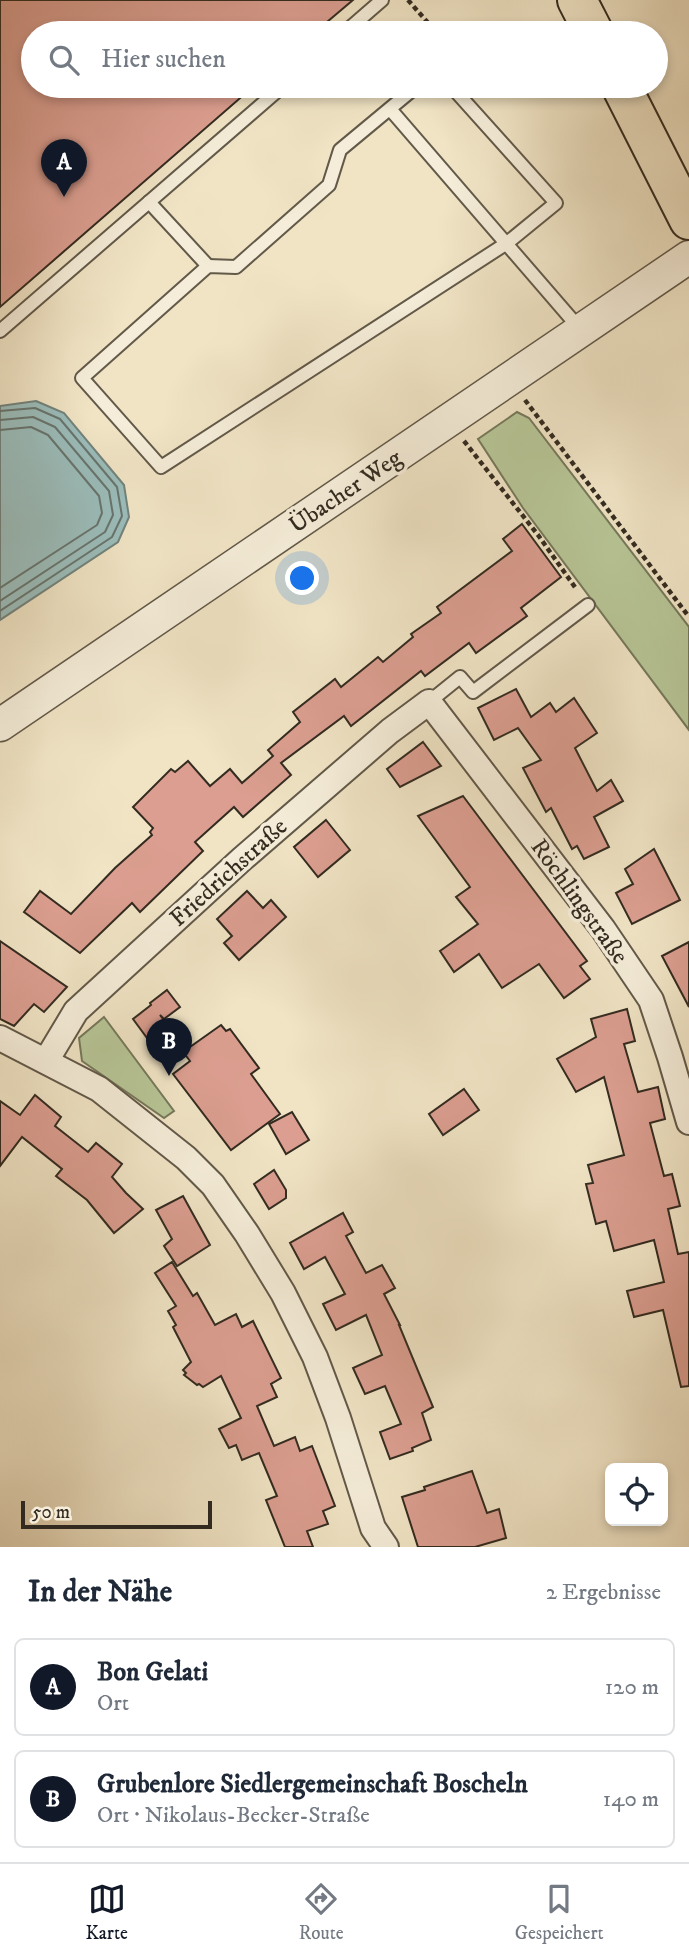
<!DOCTYPE html>
<html lang="de">
<meta charset="utf-8">
<style>
body{margin:0;font-family:"IM FELL DW Pica",serif;background:#f2f2f3;color:#1f2937}
.controls{position:absolute;right:21px;bottom:21px;display:grid;overflow:hidden;border-radius:10px;box-shadow:0 4px 10px #0003}
.controls button{width:63px;height:63px;display:grid;place-items:center;padding:0;border:0;border-bottom:2px solid #e0e1e3;background:#fff;color:#1f2937;font:35px sans-serif}
.scale{position:absolute;left:21px;bottom:18px;width:191px;box-sizing:border-box;padding-left:7px;border:4px solid #332b20;border-top:0;font-size:19px;line-height:24px;white-space:nowrap;color:#332b20;-webkit-text-stroke:5px #f5edd9;paint-order:stroke}
.you{position:absolute;left:303px;top:579px;width:24px;height:24px;margin:-18px;border:5px solid #fff;border-radius:50%;background:#1a73e8;box-shadow:0 0 0 10px #1a73e833}
.badge{display:grid;place-items:center;width:46px;height:46px;border-radius:50%;background:#111827;color:#fff;font-size:23px;font-weight:700}
.pin{position:absolute;translate:-50% -58px;filter:drop-shadow(0 2px 4px #0008)}
.pin::after{content:'';position:absolute;top:37px;width:24px;height:21px;background:inherit;clip-path:polygon(0 0,100% 0,50% 100%)}
.list{margin:0;padding:0;list-style:none}
h2{display:flex;justify-content:space-between;align-items:center;height:91px;margin:0;padding:0 28px;font-size:30px}
h2 small{font-size:23px;font-weight:400;color:#747a83}
.list li{display:grid;grid-template-columns:46px 1fr auto;gap:21px;align-items:center;box-sizing:border-box;height:98px;margin:0 14px 14px;padding:0 14px;border:2px solid #e0e1e3;border-radius:10px}
.list b{display:block;font-size:26px;white-space:nowrap}
.list p{margin:0;font-size:23px;white-space:nowrap;color:#747a83}
.list em{font-size:23px;font-style:normal;color:#747a83}
.icon{flex:none;width:38px;height:38px;fill:none;stroke:currentColor;stroke-width:2;stroke-linecap:round;stroke-linejoin:round}
.map{position:relative;flex:none;width:689px;height:1547px;overflow:hidden}
.search{position:absolute;background:#fff;box-shadow:0 4px 10px #0003;left:21px;right:21px;top:21px;height:77px;display:flex;align-items:center;gap:18px;box-sizing:border-box;padding:0 24px;border-radius:38px;color:#747a83;font-size:26px}
.sheet{height:315px;background:#fff}
nav{display:flex;justify-content:space-around;align-items:center;box-sizing:border-box;height:98px;border-top:2px solid #e0e1e3;background:#fff;font-size:19px;color:#747a83}
nav a{display:grid;justify-items:center;gap:4px}
nav .on{color:#111827}
.map>svg:first-child{display:block}
.green{fill:#b7c596;stroke:#75785b;stroke-width:2}
.water{fill:#9bbdbb;stroke:#71837d;stroke-width:2}
.lines{fill:none;stroke-linecap:round;stroke-linejoin:round}
.shore{stroke:#67746e;stroke-width:2}
.building{fill:#db9e90;stroke:#332b20;stroke-width:2}
.service-casing{stroke:#625949;stroke-width:16}
.minor-casing{stroke:#625949;stroke-width:28}
.tertiary-casing{stroke:#625949;stroke-width:35}
.primary-casing{stroke:#332b20;stroke-width:42}
.path{stroke:#332b20;stroke-width:4.5;stroke-dasharray:5 3.5;stroke-linecap:butt}
.service{stroke:#f5edd9;stroke-width:12}
.minor{stroke:#f5edd9;stroke-width:24}
.tertiary{stroke:#f5edd9;stroke-width:32}
.primary{stroke:#f0e4c5;stroke-width:38}
.labels{text-anchor:middle;stroke-width:7;stroke-linejoin:round;paint-order:stroke}
.street-label{font-size:24px;fill:#332b20;stroke:#f5edd9}
</style>
<div class="map">
<svg width="689" height="1547" viewBox="0 0 689 1547">
<rect width="100%" height="100%" fill="#f0e4c5"/>
<filter id="stains"><feTurbulence type="fractalNoise" baseFrequency=".00286" numOctaves="4"/><feColorMatrix values="0 0 0 0 .2 0 0 0 0 .09 0 0 0 0 .02 0 0 0 .5 -.17"/></filter>
<radialGradient id="worn" r=".72"><stop offset=".6" stop-color="#630" stop-opacity="0"/><stop offset="1" stop-color="#630" stop-opacity=".3"/></radialGradient>
<g class="green">
<path d="M 517,412 L 529,418 L 689,627 L 689,730 L 523,508 L 478,439 Z"/>
<path d="M 104,1017 L 174,1111 L 164,1118 L 82,1061 L 79,1038 Z"/>
</g>
<path class="water" d="M 36,401 L 64,413 L 124,485 L 129,517 L 118,542 L 0,620 L 0,406 Z"/>
<g class="lines">
<g class="shore">
<path d="M 0,411 L 35,408 L 60,419 L 117,487 L 122,516 L 112,537 L 0,611"/>
<path d="M 0,420 L 33,417 L 55,427 L 109,491 L 113,515 L 105,532 L 0,601"/>
<path d="M 0,430 L 31,427 L 48,435 L 99,496 L 102,513 L 97,525 L 0,588"/>
</g>
</g>
<g class="building">
<path d="M 0,0 L 353,0 L 314,33 L 33,33 L 33,86 L 254,86 L 0,307 Z"/>
<path d="M 522,524 L 561,577 L 521,608 L 527,616 L 476,653 L 469,643 L 425,676 L 421,671 L 351,726 L 344,716 L 281,763 L 291,775 L 243,817 L 234,807 L 195,842 L 203,851 L 140,912 L 132,903 L 80,953 L 24,912 L 40,891 L 71,914 L 115,868 L 152,835 L 150,832 L 153,828 L 133,807 L 171,769 L 175,772 L 188,761 L 210,786 L 230,769 L 242,783 L 273,756 L 268,750 L 300,722 L 293,712 L 335,679 L 341,687 L 378,657 L 383,662 L 413,637 L 411,634 L 441,613 L 437,607 L 512,551 L 503,539 Z"/>
<path d="M 516,689 L 531,717 L 550,703 L 556,712 L 574,698 L 597,733 L 575,748 L 597,791 L 611,780 L 623,801 L 594,817 L 609,847 L 584,859 L 577,846 L 572,849 L 551,808 L 546,812 L 523,768 L 541,760 L 518,728 L 494,740 L 478,708 Z"/>
<path d="M 423,742 L 441,766 L 400,787 L 387,769 Z"/>
<path d="M 463,796 L 587,961 L 580,966 L 590,979 L 564,998 L 539,964 L 502,988 L 479,954 L 454,972 L 440,951 L 478,924 L 456,897 L 470,887 L 418,816 Z"/>
<path d="M 326,820 L 350,850 L 318,877 L 294,847 Z"/>
<path d="M 654,849 L 680,900 L 632,924 L 616,893 L 633,884 L 625,869 Z"/>
<path d="M 247,891 L 263,908 L 271,900 L 286,917 L 239,960 L 224,943 L 232,936 L 217,919 Z"/>
<path d="M 0,941 L 67,987 L 44,1012 L 34,1004 L 14,1026 L 0,1019 Z"/>
<path d="M 689,942 L 689,1007 L 662,956 Z"/>
<path d="M 167,990 L 180,1007 L 164,1019 L 160,1015 L 170,1028 L 150,1042 L 133,1019 L 151,1005 L 150,1003 Z"/>
<path d="M 627,1009 L 635,1041 L 624,1044 L 638,1092 L 658,1087 L 665,1119 L 650,1123 L 664,1176 L 672,1174 L 680,1206 L 668,1209 L 678,1254 L 689,1252 L 689,1386 L 681,1387 L 663,1310 L 634,1317 L 627,1291 L 664,1282 L 654,1240 L 614,1251 L 606,1221 L 596,1224 L 586,1184 L 593,1183 L 588,1165 L 624,1155 L 604,1077 L 576,1092 L 557,1059 L 596,1037 L 591,1019 Z"/>
<path d="M 221,1025 L 226,1031 L 230,1029 L 259,1068 L 251,1074 L 280,1114 L 231,1150 L 173,1074 L 190,1061 L 183,1052 Z"/>
<path d="M 464,1089 L 479,1110 L 443,1135 L 429,1114 Z"/>
<path d="M 35,1095 L 61,1117 L 55,1126 L 88,1152 L 96,1143 L 122,1164 L 112,1177 L 126,1193 L 143,1209 L 114,1233 L 87,1200 L 56,1176 L 62,1169 L 22,1137 L 0,1166 L 0,1101 L 20,1115 Z"/>
<path d="M 292,1112 L 309,1140 L 286,1154 L 269,1124 Z"/>
<path d="M 274,1170 L 286,1190 L 286,1198 L 269,1209 L 254,1184 Z"/>
<path d="M 183,1196 L 210,1245 L 177,1266 L 164,1246 L 172,1239 L 156,1210 Z"/>
<path d="M 343,1213 L 353,1232 L 346,1236 L 366,1273 L 382,1265 L 395,1288 L 384,1294 L 400,1325 L 399,1325 L 433,1407 L 422,1413 L 431,1440 L 412,1448 L 413,1451 L 390,1459 L 380,1432 L 401,1424 L 385,1386 L 365,1394 L 353,1368 L 382,1355 L 366,1315 L 336,1330 L 323,1304 L 345,1294 L 325,1257 L 304,1269 L 290,1243 Z"/>
<path d="M 172,1262 L 193,1296 L 197,1293 L 215,1325 L 236,1314 L 242,1327 L 253,1321 L 281,1378 L 271,1384 L 277,1397 L 257,1406 L 274,1446 L 295,1437 L 300,1451 L 312,1446 L 335,1506 L 323,1511 L 328,1524 L 307,1531 L 313,1547 L 285,1547 L 266,1500 L 277,1496 L 259,1453 L 242,1460 L 236,1445 L 229,1448 L 219,1429 L 241,1418 L 221,1376 L 203,1387 L 199,1384 L 197,1385 L 184,1375 L 186,1373 L 183,1370 L 191,1362 L 173,1327 L 176,1325 L 168,1311 L 176,1306 L 155,1273 Z"/>
<path d="M 472,1471 L 487,1513 L 499,1509 L 506,1538 L 475,1547 L 418,1547 L 402,1497 L 425,1490 L 424,1487 Z"/>
</g>
<g class="lines">
<defs>
<g id="service">
<path d="M 344,33 L 382,0"/>
<path d="M 417,86 L 340,150 L 329,185 L 236,267 L 208,266 L 82,378 L 161,467 L 507,243 L 556,203 L 451,86"/>
<path d="M 390,109 L 580,329"/>
<path d="M 149,202 L 208,266"/>
<path d="M 0,331 L 283,86"/>
<path d="M 429,702 L 460,677 L 473,692 L 588,605"/>
</g>
<g id="minor">
<path d="M 0,1038 L 99,1089 L 186,1158 L 213,1185 L 247,1234 L 283,1293 L 315,1357 L 338,1418 L 373,1528 L 386,1547"/>
<path d="M 46,1061 L 76,1011 L 242,859 L 390,731 L 429,702 L 603,929 L 651,1000 L 670,1057 L 689,1122"/>
</g>
<path id="tertiary" d="M 0,725 L 689,257"/>
<g id="primary">
<path d="M 577,0 L 594,33"/>
<path d="M 621,86 L 689,220"/>
</g>
</defs>
<use href="#service" class="service-casing"/>
<use href="#minor" class="minor-casing"/>
<use href="#tertiary" class="tertiary-casing"/>
<use href="#primary" class="primary-casing"/>
<g class="path">
<path d="M 408,0 L 437,33"/>
<path d="M 525,400 L 689,617"/>
<path d="M 464,441 L 538,535 L 577,590"/>
</g>
<use href="#service" class="service"/>
<use href="#minor" class="minor"/>
<use href="#tertiary" class="tertiary"/>
<use href="#primary" class="primary"/>
</g>
<g class="labels">
<g class="street-label">
<text transform="translate(345 491) rotate(-34)" y="8">Übacher Weg</text>
<text transform="translate(228 872) rotate(-42)" y="8">Friedrichstraße</text>
<text transform="translate(580 901) rotate(54)" y="8">Röchlingstraße</text>
</g>
</g>
<rect width="100%" height="100%" filter="url(#stains)"/>
<rect width="100%" height="100%" fill="url(#worn)"/>
</svg>
<div class="controls">
<button><svg class="icon" aria-label="locate" viewBox="0 0 24 24"><circle cx="12" cy="12" r="6"/><path d="M12 2v4M12 18v4M2 12h4M18 12h4"/></svg></button>
</div>
<div class="scale">50 m</div>
<div class="you"></div>
<div class="pin badge" style="left:64px;top:197px">A</div>
<div class="pin badge" style="left:169px;top:1076px">B</div>
<div class="search"><svg class="icon" aria-label="search" viewBox="0 0 24 24"><circle cx="10" cy="10" r="6"/><path d="M15 15l6 6"/></svg>Hier suchen</div>
</div>
<section class="sheet">
<h2>In der Nähe<small>2 Ergebnisse</small></h2>
<ul class="list">
<li><span class="badge">A</span><div><b>Bon Gelati</b><p>Ort</p></div><em>120 m</em></li>
<li><span class="badge">B</span><div><b>Grubenlore Siedlergemeinschaft Boscheln</b><p>Ort · Nikolaus-Becker-Straße</p></div><em>140 m</em></li>
</ul>
</section>
<nav>
<a class="on"><svg class="icon" aria-label="map" viewBox="0 0 24 24"><path d="M3 6l6-2 6 2 6-2v14l-6 2-6-2-6 2zM9 4v14M15 6v14"/></svg>Karte</a>
<a><svg class="icon" aria-label="directions" viewBox="0 0 24 24"><path d="M12 3l9 9-9 9-9-9zM9 14v-3h6M13 9l2 2-2 2"/></svg>Route</a>
<a><svg class="icon" aria-label="saved" viewBox="0 0 24 24"><path d="M7 4h10v16l-5-4-5 4z"/></svg>Gespeichert</a>
</nav>
